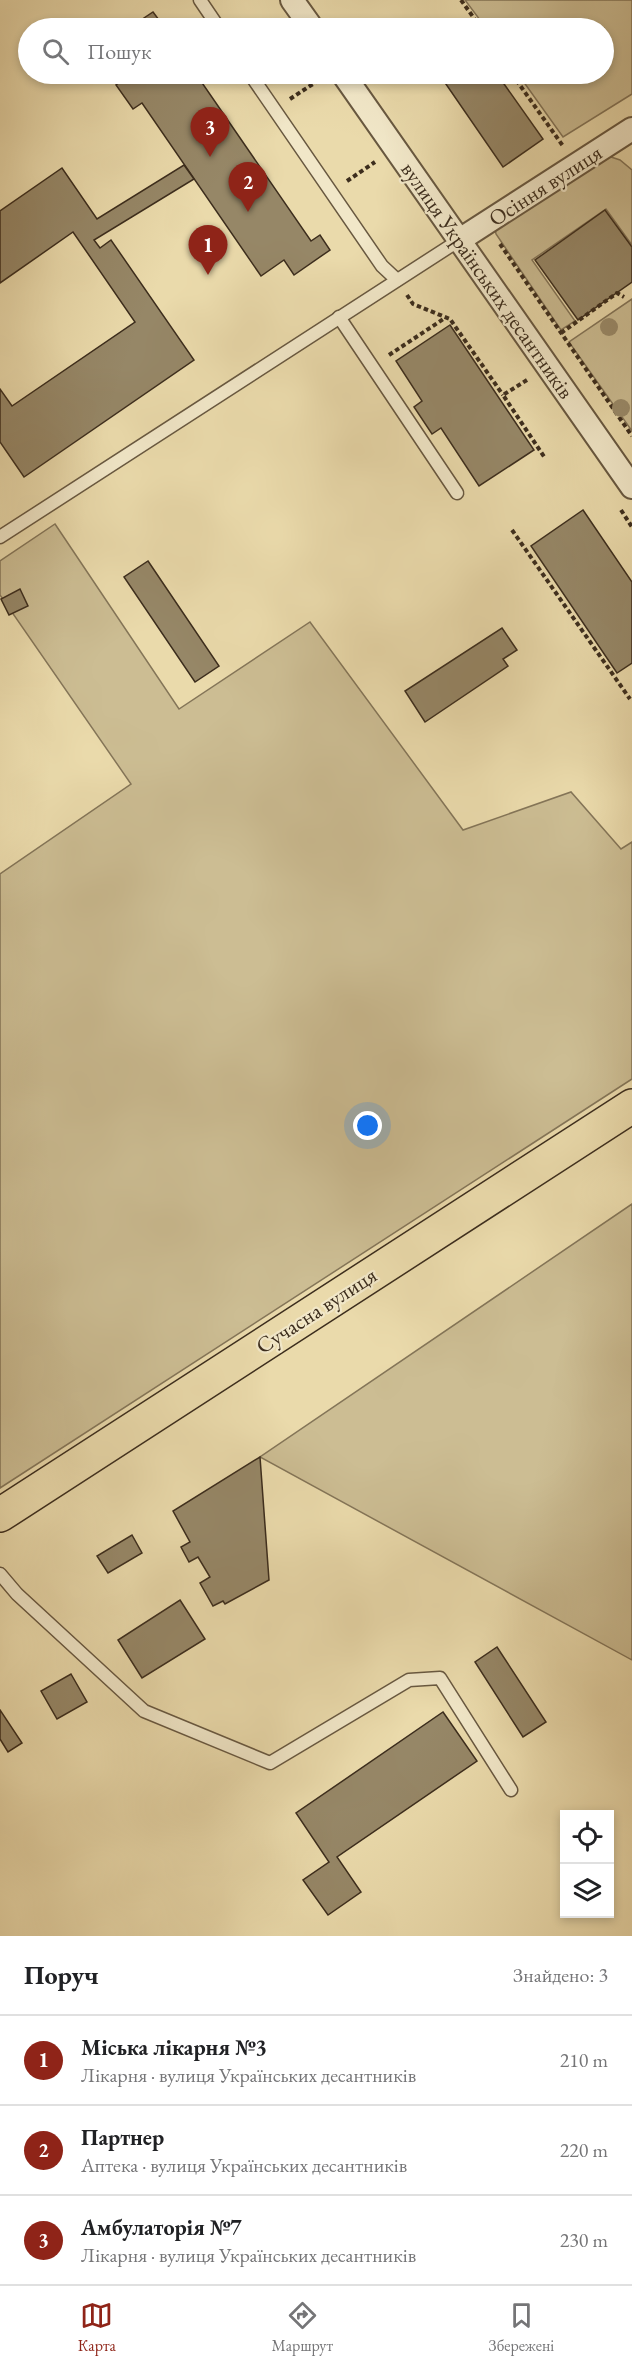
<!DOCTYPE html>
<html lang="uk">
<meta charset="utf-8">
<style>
body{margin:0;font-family:"EB Garamond",serif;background:#f6f6f6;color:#202124}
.controls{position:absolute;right:18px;bottom:18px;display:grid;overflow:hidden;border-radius:0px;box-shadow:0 3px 9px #0003}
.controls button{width:54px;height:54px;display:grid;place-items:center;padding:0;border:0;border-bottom:2px solid #e0e0e0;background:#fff;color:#202124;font:30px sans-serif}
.you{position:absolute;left:368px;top:1126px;width:21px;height:21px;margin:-15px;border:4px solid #fff;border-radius:50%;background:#1a73e8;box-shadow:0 0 0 9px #1a73e833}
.badge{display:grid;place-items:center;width:39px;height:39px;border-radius:50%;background:#8f2418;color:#fff;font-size:20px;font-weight:700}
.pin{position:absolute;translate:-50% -50px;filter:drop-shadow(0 2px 3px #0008)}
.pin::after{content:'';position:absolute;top:32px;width:21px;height:18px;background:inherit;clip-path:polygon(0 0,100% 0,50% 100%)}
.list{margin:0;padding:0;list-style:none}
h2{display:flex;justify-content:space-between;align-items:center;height:78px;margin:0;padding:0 24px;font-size:26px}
h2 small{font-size:20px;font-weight:400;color:#757577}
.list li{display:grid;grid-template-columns:39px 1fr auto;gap:18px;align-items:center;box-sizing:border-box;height:90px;padding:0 24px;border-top:2px solid #e0e0e0}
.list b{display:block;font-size:22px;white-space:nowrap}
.list p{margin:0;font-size:20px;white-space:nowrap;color:#757577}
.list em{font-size:20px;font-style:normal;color:#757577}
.icon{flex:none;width:33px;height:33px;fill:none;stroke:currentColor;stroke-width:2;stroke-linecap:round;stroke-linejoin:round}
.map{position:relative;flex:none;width:632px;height:1936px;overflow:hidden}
.search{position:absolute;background:#fff;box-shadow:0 3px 9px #0003;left:18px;right:18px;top:18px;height:66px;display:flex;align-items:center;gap:15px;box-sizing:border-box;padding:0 21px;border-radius:33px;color:#757577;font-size:22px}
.sheet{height:348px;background:#fff}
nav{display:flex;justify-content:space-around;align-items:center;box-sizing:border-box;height:84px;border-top:2px solid #e0e0e0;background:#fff;font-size:16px;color:#757577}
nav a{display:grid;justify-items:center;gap:3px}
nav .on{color:#8f2418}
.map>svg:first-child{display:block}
.green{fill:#ccbd93;stroke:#847558;stroke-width:1.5}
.building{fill:#968767;stroke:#3c2d1d;stroke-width:1.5}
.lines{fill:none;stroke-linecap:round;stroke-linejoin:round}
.service-casing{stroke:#685840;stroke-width:15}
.minor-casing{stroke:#685840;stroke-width:26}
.primary-casing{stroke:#3c2d1d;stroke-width:36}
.path{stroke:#3c2d1d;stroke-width:4;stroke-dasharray:4.5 3;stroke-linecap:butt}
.service{stroke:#f1e7c8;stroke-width:12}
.minor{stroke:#f1e7c8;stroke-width:22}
.primary{stroke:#eadaab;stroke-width:33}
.tree{fill:#9a8b6a}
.labels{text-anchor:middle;stroke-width:4.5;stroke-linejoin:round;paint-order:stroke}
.street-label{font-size:22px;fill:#3c2d1d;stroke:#f1e7c8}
</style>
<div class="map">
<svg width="632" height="1936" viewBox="0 0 632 1936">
<rect width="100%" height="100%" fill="#eadaab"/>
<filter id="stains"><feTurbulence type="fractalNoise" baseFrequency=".00333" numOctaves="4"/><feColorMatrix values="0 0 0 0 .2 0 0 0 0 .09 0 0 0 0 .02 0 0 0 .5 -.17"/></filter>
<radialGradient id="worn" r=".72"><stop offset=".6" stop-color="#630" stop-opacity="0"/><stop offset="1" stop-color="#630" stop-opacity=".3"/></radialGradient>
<g class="green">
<path d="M 465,0 L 632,0 L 632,94 L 563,137 L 518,74 L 604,74 L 604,28 L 486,28 Z"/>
<path d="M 608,156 L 620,160 L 632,170 L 632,245 L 606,209 L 532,260 L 575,321 L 561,330 L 496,234 L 495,229 Z"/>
<path d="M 632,299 L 632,431 L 569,342 Z"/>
<path d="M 55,524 L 179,709 L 310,622 L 463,830 L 571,792 L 621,849 L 632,842 L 632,1079 L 0,1488 L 0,874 L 131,784 L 0,595 L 0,561 Z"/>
<path d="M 632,1204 L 632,1660 L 260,1457 Z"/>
</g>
<g class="building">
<path d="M 153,12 L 165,28 L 129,28 Z"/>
<path d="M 460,19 L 466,28 L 445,28 Z"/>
<path d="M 121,74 L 196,74 L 311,241 L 320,235 L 330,250 L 294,275 L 284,260 L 261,276 L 142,103 L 133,109 L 116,85 L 125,78 Z"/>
<path d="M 439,74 L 497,74 L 543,139 L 503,167 Z"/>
<path d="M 184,165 L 194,179 L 94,240 L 100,248 L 111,240 L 194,360 L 24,477 L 0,442 L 0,389 L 12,406 L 135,322 L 73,232 L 0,283 L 0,211 L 62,168 L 97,219 Z"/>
<path d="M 605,210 L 632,247 L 632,282 L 578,320 L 535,260 Z"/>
<path d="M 450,325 L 534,450 L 479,486 L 441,428 L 432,434 L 414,407 L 422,401 L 396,361 Z"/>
<path d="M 583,510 L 632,582 L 632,663 L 617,673 L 531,546 Z"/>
<path d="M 148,561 L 219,666 L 195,682 L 124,577 Z"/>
<path d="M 20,589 L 28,606 L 9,615 L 1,599 Z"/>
<path d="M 502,628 L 517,650 L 503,659 L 508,666 L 425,722 L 405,691 Z"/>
<path d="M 260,1457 L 269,1580 L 225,1604 L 223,1601 L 213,1606 L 200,1583 L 210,1577 L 198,1557 L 189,1562 L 181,1547 L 190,1542 L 173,1511 Z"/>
<path d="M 132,1535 L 142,1553 L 108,1573 L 97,1556 Z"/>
<path d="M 180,1600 L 205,1639 L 142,1678 L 118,1640 Z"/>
<path d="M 497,1647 L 546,1722 L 523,1737 L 475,1662 Z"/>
<path d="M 71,1674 L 87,1702 L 57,1719 L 41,1691 Z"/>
<path d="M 0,1710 L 22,1743 L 8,1752 L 0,1739 Z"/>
<path d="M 443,1712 L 477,1761 L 337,1857 L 361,1892 L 328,1915 L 303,1880 L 329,1862 L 296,1813 Z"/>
</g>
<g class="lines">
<defs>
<g id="service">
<path d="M 200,0 L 219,28"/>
<path d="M 250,74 L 382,266 L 397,280"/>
<path d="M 339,317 L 457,493"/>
<path d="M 0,537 L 458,241"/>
<path d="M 0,1574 L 17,1594 L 144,1711 L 270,1763 L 409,1680 L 440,1678 L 511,1790"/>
</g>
<g id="minor">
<path d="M 292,0 L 312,28"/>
<path d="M 343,74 L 632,487"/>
<path d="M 458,241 L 632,129"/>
</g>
<path id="primary" d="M 0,1515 L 632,1106"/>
</defs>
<use href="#service" class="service-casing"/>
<use href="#minor" class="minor-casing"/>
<use href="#primary" class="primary-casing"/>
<g class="path">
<path d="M 461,0 L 481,28"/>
<path d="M 512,74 L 563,146"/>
<path d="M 290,99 L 319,80"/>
<path d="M 347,181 L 375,162"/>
<path d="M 500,244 L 632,436"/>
<path d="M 407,295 L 413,304 L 450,319 L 503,395"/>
<path d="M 561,333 L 617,293 L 624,297"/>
<path d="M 389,355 L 445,318"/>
<path d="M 527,380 L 503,395 L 545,458"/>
<path d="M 621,510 L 632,527"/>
<path d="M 512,530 L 630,699"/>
</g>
<use href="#service" class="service"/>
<use href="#minor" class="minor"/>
<use href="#primary" class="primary"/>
</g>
<g class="tree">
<circle cx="609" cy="327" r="9"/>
<circle cx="621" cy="408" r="9"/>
</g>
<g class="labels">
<g class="street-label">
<text transform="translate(545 185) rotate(-33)" y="8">Осіння вулиця</text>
<text transform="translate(488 280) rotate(55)" y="8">вулиця Українських десантників</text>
<text transform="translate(316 1310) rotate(-33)" y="8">Сучасна вулиця</text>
</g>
</g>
<rect width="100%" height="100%" filter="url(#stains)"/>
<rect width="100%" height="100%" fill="url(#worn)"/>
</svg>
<div class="controls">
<button><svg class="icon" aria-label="locate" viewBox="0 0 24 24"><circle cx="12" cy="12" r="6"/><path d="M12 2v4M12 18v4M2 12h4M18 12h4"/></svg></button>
<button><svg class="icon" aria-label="layers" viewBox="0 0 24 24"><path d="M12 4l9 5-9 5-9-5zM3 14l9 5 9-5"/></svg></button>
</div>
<div class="you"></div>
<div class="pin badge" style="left:208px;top:275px">1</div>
<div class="pin badge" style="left:248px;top:212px">2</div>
<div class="pin badge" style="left:210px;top:157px">3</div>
<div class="search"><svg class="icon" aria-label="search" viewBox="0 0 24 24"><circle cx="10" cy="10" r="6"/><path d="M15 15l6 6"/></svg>Пошук</div>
</div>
<section class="sheet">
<h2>Поруч<small>Знайдено: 3</small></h2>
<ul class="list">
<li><span class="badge">1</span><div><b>Міська лікарня №3</b><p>Лікарня · вулиця Українських десантників</p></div><em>210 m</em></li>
<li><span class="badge">2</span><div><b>Партнер</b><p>Аптека · вулиця Українських десантників</p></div><em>220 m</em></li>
<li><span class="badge">3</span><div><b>Амбулаторія №7</b><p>Лікарня · вулиця Українських десантників</p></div><em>230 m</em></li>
</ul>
</section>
<nav>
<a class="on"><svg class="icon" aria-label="map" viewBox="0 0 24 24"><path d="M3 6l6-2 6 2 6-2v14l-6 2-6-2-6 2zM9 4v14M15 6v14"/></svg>Карта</a>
<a><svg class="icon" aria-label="directions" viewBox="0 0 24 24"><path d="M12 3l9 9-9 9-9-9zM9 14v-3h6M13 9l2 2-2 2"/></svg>Маршрут</a>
<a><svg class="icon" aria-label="saved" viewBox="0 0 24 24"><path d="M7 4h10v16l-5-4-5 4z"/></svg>Збережені</a>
</nav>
